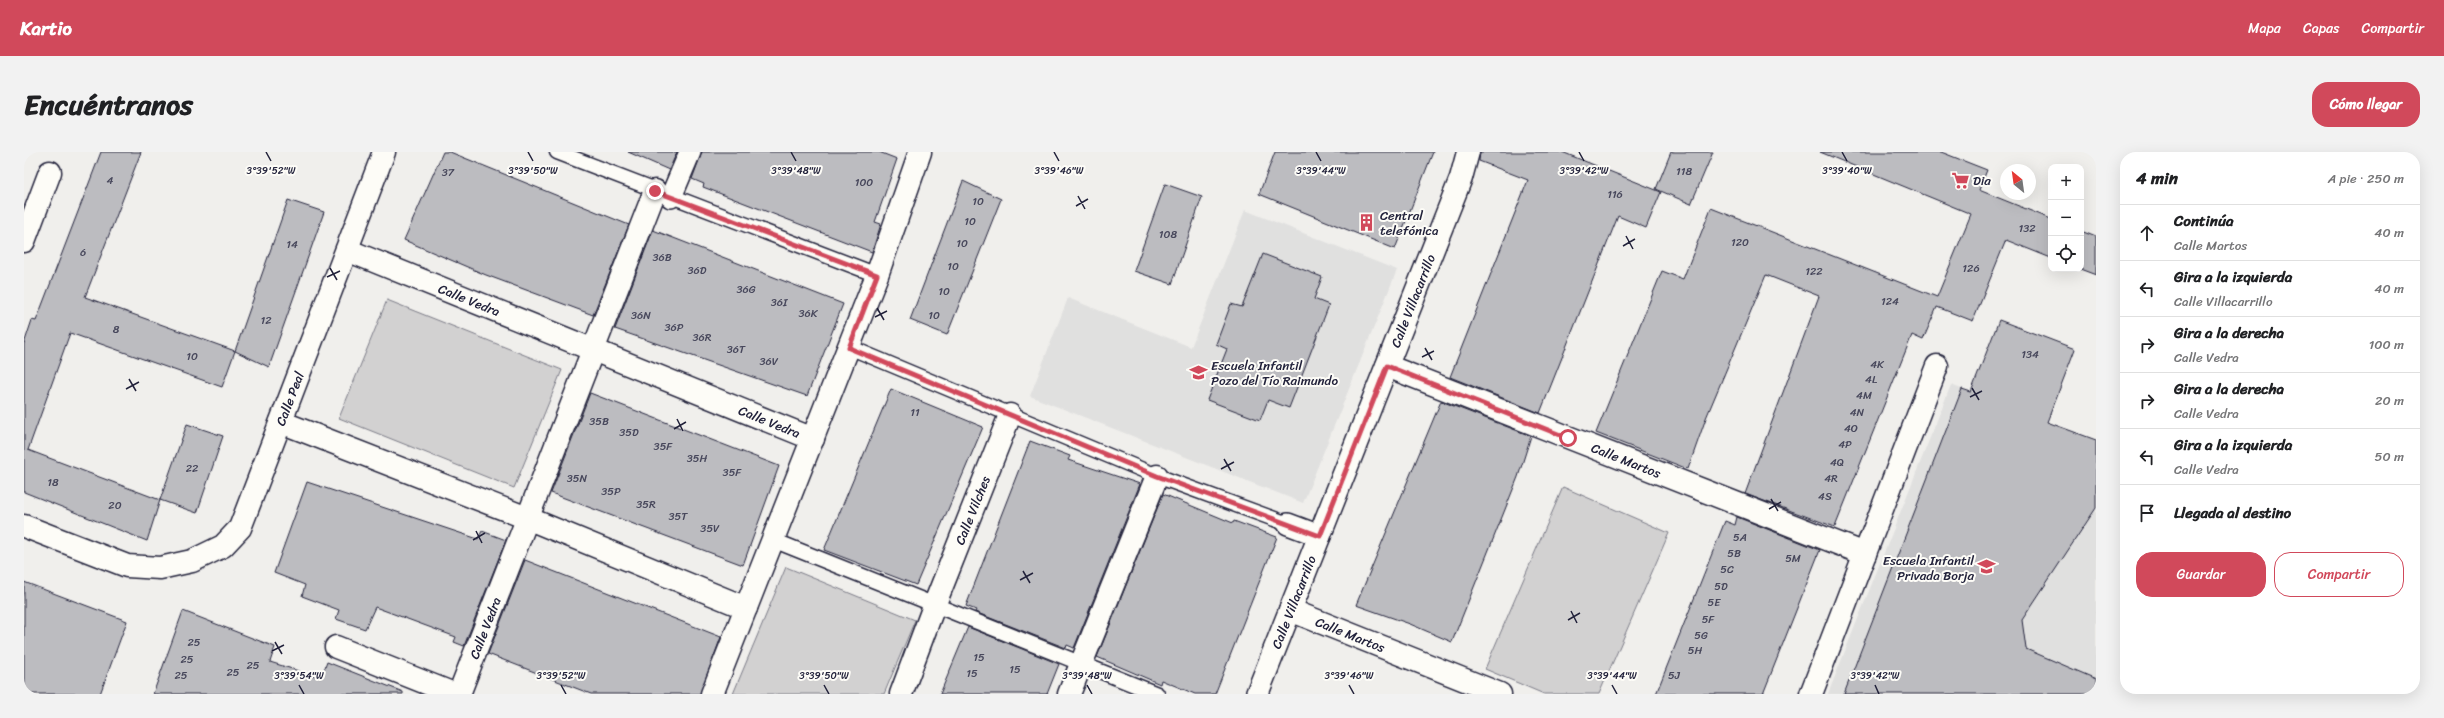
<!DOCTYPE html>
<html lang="es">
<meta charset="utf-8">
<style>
body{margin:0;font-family:Sriracha,sans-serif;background:#f2f2f2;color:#202124}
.controls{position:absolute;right:12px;top:12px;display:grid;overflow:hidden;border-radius:8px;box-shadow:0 4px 16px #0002}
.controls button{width:36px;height:36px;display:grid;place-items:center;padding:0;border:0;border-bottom:1px solid #e0e0e0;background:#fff;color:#202124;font:20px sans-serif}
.compass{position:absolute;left:1976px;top:12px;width:36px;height:36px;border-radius:50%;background:#fff;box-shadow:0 4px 16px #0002;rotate:331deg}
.stop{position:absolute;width:12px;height:12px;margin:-9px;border:3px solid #d1495b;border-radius:50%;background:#fff}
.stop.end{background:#d1495b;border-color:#fff;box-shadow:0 1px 4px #0008}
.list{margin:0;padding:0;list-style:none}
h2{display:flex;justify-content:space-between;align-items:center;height:52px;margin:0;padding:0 16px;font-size:17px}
h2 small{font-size:13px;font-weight:400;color:#757577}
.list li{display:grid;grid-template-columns:26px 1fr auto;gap:12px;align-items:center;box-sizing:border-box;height:56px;padding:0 16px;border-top:1px solid #e0e0e0}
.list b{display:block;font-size:15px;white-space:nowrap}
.list p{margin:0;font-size:13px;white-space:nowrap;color:#757577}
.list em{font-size:13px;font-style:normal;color:#757577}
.actions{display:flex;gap:8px;padding:12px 16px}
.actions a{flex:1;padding:9px 0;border:1px solid #d1495b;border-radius:16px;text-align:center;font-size:14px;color:#d1495b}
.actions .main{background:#d1495b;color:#fff}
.icon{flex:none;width:22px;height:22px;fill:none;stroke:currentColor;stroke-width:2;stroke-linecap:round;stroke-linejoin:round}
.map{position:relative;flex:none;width:2072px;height:542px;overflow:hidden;border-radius:16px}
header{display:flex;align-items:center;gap:24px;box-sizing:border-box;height:56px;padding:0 20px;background:#d1495b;color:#fff}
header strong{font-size:19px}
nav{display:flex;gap:22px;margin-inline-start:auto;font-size:14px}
.intro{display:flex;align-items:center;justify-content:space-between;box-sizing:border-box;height:96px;padding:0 24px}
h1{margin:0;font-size:28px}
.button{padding:10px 18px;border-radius:16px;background:#d1495b;color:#fff;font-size:14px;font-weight:700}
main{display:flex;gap:24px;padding:0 24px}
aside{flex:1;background:#fff;border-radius:16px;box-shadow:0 4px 16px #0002}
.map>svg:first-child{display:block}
.built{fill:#e0e0df}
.green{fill:#d2d1d1;stroke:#7a7a86}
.building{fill:#bcbcc0;stroke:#22223b}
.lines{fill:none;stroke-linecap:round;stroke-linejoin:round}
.service-casing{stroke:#22223b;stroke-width:17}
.pedestrian-casing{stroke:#22223b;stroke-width:24}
.minor-casing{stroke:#22223b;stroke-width:25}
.service{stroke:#fdfcf7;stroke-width:14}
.pedestrian{stroke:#fdfcf7;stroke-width:21}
.minor{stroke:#fdfcf7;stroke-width:22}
.route{stroke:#d1495b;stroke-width:5}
.ticks{fill:none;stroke:#22223b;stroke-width:1.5}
.labels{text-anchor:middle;stroke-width:4;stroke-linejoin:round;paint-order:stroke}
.number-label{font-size:11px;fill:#48485c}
.poi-label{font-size:13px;fill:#22223b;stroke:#fdfcf7;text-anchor:start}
.street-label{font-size:13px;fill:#22223b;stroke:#fdfcf7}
.ticks-label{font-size:10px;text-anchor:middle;fill:#22223b;stroke:#fdfcf7;stroke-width:4;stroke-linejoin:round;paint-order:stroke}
</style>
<header>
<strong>Kartio</strong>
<nav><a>Mapa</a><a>Capas</a><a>Compartir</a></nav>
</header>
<div class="intro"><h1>Encuéntranos</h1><a class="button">Cómo llegar</a></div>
<main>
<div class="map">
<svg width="2072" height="542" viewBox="0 0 2072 542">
<rect width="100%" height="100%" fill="#f0efec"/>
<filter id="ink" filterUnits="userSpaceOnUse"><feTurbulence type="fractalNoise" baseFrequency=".025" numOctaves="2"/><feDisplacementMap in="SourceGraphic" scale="8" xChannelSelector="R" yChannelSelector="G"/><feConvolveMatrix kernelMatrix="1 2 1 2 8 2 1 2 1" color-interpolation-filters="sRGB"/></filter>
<g filter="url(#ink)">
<g class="built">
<path d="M 1221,58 L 1373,118 L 1279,351 L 1006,244 L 1044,146 L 1167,195 Z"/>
<path d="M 1927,233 L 2072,288 L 2072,542 L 1804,542 Z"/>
</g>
<g class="green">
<path d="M 363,148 L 538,218 L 490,336 L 315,266 Z"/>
<path d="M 1539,335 L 1645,381 L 1575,542 L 1520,542 L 1461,517 Z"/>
<path d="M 762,415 L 891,468 L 860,542 L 709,542 Z"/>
</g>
<g class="building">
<path d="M 77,0 L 117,0 L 61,145 L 211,199 L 198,235 L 46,181 L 4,298 L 136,348 L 123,389 L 0,340 L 0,192 L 8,168 L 12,169 Z"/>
<path d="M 419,0 L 426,0 L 605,73 L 569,163 L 462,123 L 380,88 Z"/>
<path d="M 604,0 L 653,0 L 645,18 Z"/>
<path d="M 678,0 L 855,0 L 873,7 L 851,70 L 857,72 L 848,100 L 679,35 L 680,32 L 668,27 Z"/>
<path d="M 1251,0 L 1409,0 L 1371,97 L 1235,42 Z"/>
<path d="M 1456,0 L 1538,0 L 1637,40 L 1622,76 L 1594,64 L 1516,261 L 1426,225 L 1504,28 L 1455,9 Z"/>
<path d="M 1647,0 L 1689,0 L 1667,52 L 1632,37 Z"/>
<path d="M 1796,0 L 1917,0 L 1963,18 L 1955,38 L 2027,67 L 2027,106 L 1982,88 L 1949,169 L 1913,155 L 1899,188 L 1888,183 L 1811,375 L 1721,342 L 1795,144 L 1742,123 L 1682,266 L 1664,317 L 1572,281 L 1638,119 L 1659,127 L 1687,56 L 1913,145 L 1947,62 Z"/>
<path d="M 939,29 L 977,47 L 923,183 L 886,168 Z"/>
<path d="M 1141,32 L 1178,45 L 1148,132 L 1110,119 Z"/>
<path d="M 264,48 L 300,60 L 245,215 L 211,199 Z"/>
<path d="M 629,78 L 819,152 L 783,244 L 591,177 Z"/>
<path d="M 2057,79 L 2072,85 L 2072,123 L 2056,117 Z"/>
<path d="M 1239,102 L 1298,125 L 1290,147 L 1305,153 L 1265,256 L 1244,248 L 1236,268 L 1183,248 L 1203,197 L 1192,192 L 1207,152 L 1218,155 Z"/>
<path d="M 1975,168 L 2051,197 L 2023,270 L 2072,288 L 2072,356 L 1998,468 L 2002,497 L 2072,527 L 2072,542 L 1820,542 L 1938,237 L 1947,240 Z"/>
<path d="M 867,237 L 959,275 L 892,433 L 800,398 Z"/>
<path d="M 566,241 L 755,314 L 719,413 L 527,341 Z"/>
<path d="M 1417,249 L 1507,284 L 1494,325 L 1428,490 L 1386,472 L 1332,453 Z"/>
<path d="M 163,272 L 199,284 L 173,361 L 136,348 Z"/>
<path d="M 1006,289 L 1046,304 L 1044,308 L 1116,332 L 1050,496 L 1043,493 L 1042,496 L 951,460 L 952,458 L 942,454 Z"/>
<path d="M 283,330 L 454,387 L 458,379 L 482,388 L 440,494 L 430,490 L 432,485 L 351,455 L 341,477 L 312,467 L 315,458 L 278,444 L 281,433 L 250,421 Z"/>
<path d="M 1139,342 L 1209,371 L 1210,369 L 1253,385 L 1191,542 L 1171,542 L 1137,528 L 1136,532 L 1073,505 Z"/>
<path d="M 1713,365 L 1796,398 L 1739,542 L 1632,542 L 1701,369 L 1711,373 Z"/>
<path d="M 501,408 L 697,485 L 676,542 L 567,542 L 464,502 Z"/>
<path d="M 0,430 L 103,469 L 76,542 L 0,542 Z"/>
<path d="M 159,459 L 251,495 L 246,510 L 297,526 L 303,510 L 379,540 L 379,542 L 129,542 Z"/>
<path d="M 944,475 L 1035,512 L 1023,542 L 916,542 Z"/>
</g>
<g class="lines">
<defs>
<g id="service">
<path d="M 533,0 L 853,123"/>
<path d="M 825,195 L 1133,324 L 1264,372"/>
<path d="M 749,388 L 1133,542"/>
</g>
<g id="pedestrian">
<path d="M 647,45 L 666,0"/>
<path d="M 1264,372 L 1296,384"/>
</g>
<g id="minor">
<path d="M 0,89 L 26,20"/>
<path id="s1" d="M 323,98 L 789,287"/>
<path id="s2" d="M 1363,214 L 1841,402"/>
<path d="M 257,270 L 503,366 L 722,456"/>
<path id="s3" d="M 0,374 L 103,414 L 136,416 L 168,409 L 199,394 L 216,376 L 360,0"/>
<path id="s4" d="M 1266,458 L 1476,542"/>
<path d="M 312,495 L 430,542"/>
<path id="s5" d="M 435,542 L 631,39"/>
<path d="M 688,542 L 853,123 L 896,0"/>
<path id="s6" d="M 877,542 L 910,454 L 986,263"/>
<path d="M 1045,542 L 1133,324"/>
<path id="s7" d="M 1233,542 L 1437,26 L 1444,0"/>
<path d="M 1787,542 L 1913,214"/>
</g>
</defs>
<use href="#service" class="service-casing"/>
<use href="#pedestrian" class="pedestrian-casing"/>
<use href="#minor" class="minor-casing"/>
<use href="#service" class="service"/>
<use href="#pedestrian" class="pedestrian"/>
<use href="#minor" class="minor"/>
</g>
</g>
<g class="lines" filter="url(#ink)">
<path class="route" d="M 631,39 L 853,123 L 825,196 L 1133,324 L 1296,384 L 1363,214 L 1544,286"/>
</g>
<path class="ticks" d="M 242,0 L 247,9M 504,0 L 509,9M 767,0 L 772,9M 1030,0 L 1035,9M 1292,0 L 1297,9M 1555,0 L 1560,9M 1818,0 L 1823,9M 1054,44 L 1061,57M 1052,54 L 1064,47M 1602,84 L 1609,97M 1599,94 L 1611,87M 306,116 L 313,128M 303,125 L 316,119M 853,156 L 860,168M 851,165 L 863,159M 1401,196 L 1408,208M 1398,205 L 1410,199M 105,227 L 112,239M 1948,236 L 1955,248M 102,237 L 115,230M 1946,245 L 1958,239M 653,267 L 659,279M 650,277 L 662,270M 1200,307 L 1207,319M 1197,317 L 1210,310M 1747,347 L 1754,359M 1745,357 L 1757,350M 452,379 L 458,391M 449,388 L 461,381M 999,419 L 1006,431M 996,428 L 1009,421M 1547,459 L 1553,471M 1544,468 L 1556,461M 251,490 L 258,502M 248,499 L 260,493M 275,533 L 280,542M 537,533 L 542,542M 800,533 L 805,542M 1063,533 L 1068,542M 1325,533 L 1330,542M 1588,533 L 1593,542M 1851,533 L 1855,542"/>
<defs>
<symbol id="supermarket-bare" viewBox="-9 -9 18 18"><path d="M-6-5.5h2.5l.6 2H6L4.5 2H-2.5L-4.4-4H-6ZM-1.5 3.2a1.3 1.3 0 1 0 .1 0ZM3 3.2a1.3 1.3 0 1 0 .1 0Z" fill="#d1495b" stroke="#fdfcf7" stroke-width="2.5" paint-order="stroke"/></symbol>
<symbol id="building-bare" viewBox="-9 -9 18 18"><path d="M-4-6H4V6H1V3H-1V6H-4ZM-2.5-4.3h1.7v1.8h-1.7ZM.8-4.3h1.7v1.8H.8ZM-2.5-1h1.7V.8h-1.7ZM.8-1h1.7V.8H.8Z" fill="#d1495b" stroke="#fdfcf7" stroke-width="2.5" paint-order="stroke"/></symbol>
<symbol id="school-bare" viewBox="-9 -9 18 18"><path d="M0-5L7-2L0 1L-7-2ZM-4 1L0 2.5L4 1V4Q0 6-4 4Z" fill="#d1495b" stroke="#fdfcf7" stroke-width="2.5" paint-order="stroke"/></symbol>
</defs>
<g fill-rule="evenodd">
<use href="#supermarket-bare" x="1924" y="16" width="25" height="25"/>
<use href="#building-bare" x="1330" y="58" width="25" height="25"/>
<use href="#school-bare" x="1162" y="208" width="25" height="25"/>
<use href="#school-bare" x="1950" y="402" width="25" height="25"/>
</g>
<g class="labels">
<g class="number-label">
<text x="1660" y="23">118</text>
<text x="424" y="24">37</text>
<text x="86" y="32">4</text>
<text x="840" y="34">100</text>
<text x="1591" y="46">116</text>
<text x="954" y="53">10</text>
<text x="946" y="73">10</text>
<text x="2003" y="80">132</text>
<text x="1144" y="86">108</text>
<text x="1716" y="94">120</text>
<text x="938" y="95">10</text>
<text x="268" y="96">14</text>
<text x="59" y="104">6</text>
<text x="638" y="109">36B</text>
<text x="929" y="118">10</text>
<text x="1947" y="120">126</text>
<text x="673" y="122">36D</text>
<text x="1790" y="123">122</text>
<text x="722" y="141">36G</text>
<text x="920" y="143">10</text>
<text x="1866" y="153">124</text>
<text x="755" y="154">36I</text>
<text x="784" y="165">36K</text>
<text x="617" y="167">36N</text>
<text x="910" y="167">10</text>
<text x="242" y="172">12</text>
<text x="650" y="179">36P</text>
<text x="92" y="181">8</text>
<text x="678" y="189">36R</text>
<text x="712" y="201">36T</text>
<text x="2006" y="206">134</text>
<text x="168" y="208">10</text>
<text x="745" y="213">36V</text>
<text x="1853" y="216">4K</text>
<text x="1847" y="231">4L</text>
<text x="1840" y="247">4M</text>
<text x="891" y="264">11</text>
<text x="1833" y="264">4N</text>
<text x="575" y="273">35B</text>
<text x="1827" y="280">4O</text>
<text x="605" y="284">35D</text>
<text x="1821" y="296">4P</text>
<text x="639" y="298">35F</text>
<text x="673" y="310">35H</text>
<text x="1813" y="314">4Q</text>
<text x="168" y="320">22</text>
<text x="708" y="324">35F</text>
<text x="553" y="330">35N</text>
<text x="1807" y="330">4R</text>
<text x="29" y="334">18</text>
<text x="587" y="343">35P</text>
<text x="1801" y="348">4S</text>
<text x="622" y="356">35R</text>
<text x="91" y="357">20</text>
<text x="654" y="368">35T</text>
<text x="686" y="380">35V</text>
<text x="1716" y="389">5A</text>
<text x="1710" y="405">5B</text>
<text x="1769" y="410">5M</text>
<text x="1703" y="421">5C</text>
<text x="1697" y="438">5D</text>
<text x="1690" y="454">5E</text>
<text x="1684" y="471">5F</text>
<text x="1677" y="487">5G</text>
<text x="170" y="494">25</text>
<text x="1671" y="502">5H</text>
<text x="955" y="509">15</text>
<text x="163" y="511">25</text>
<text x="229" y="517">25</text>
<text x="991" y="521">15</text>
<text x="209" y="524">25</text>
<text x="948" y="525">15</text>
<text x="157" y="527">25</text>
<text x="1650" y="527">5J</text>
</g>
<g class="poi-label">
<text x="1949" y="33">Dia</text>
<text x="1356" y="68">Central<tspan x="1356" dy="15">telefónica</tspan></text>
<text x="1187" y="218">Escuela Infantil<tspan x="1187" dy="15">Pozo del Tío Raimundo</tspan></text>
<text x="1950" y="413" text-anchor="end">Escuela Infantil<tspan x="1950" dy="15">Privada Borja</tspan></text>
</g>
<g class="street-label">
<text dy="5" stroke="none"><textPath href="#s1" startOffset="132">Calle Vedra</textPath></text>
<text dy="5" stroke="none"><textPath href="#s7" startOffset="423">Calle Villacarrillo</textPath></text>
<text dy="5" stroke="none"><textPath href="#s3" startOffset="374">Calle Peal</textPath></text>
<text dy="5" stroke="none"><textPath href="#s1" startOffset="456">Calle Vedra</textPath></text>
<text dy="5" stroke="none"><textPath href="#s2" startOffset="257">Calle Martos</textPath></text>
<text dy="5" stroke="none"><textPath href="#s6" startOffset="197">Calle Vilches</textPath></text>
<text dy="5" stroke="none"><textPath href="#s7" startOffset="99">Calle Villacarrillo</textPath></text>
<text dy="5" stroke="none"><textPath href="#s5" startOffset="71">Calle Vedra</textPath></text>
<text dy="5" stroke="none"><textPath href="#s4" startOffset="65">Calle Martos</textPath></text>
</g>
</g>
<g class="ticks-label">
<text x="247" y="22">3°39'52"W</text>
<text x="509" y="22">3°39'50"W</text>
<text x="772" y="22">3°39'48"W</text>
<text x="1035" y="22">3°39'46"W</text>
<text x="1297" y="22">3°39'44"W</text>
<text x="1560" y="22">3°39'42"W</text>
<text x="1823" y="22">3°39'40"W</text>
<text x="275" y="527">3°39'54"W</text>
<text x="537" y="527">3°39'52"W</text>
<text x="800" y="527">3°39'50"W</text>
<text x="1063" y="527">3°39'48"W</text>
<text x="1325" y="527">3°39'46"W</text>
<text x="1588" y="527">3°39'44"W</text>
<text x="1851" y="527">3°39'42"W</text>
</g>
</svg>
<div class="controls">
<button>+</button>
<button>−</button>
<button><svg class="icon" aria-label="locate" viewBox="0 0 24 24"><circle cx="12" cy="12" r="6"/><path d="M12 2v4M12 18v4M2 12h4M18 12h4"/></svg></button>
</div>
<svg class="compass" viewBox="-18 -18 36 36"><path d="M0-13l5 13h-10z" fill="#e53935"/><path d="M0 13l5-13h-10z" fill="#757577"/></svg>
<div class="stop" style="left:1544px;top:286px"></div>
<div class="stop end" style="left:631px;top:39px"></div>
</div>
<aside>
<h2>4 min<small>A pie · 250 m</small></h2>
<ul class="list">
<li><svg class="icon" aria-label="ahead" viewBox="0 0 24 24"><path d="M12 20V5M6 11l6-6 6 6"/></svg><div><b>Continúa</b><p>Calle Martos</p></div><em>40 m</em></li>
<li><svg class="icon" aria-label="left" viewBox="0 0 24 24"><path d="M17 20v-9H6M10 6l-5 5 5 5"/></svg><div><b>Gira a la izquierda</b><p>Calle Villacarrillo</p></div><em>40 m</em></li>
<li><svg class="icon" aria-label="right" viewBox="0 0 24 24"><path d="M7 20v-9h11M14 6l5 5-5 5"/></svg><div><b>Gira a la derecha</b><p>Calle Vedra</p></div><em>100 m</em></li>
<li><svg class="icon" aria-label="right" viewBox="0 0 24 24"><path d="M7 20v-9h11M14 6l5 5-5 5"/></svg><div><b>Gira a la derecha</b><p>Calle Vedra</p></div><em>20 m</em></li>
<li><svg class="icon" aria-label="left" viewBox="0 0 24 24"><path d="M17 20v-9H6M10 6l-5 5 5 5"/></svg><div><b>Gira a la izquierda</b><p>Calle Vedra</p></div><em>50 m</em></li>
<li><svg class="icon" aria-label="arrive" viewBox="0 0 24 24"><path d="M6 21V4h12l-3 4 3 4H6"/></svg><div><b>Llegada al destino</b></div></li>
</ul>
<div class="actions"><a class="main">Guardar</a><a>Compartir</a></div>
</aside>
</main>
